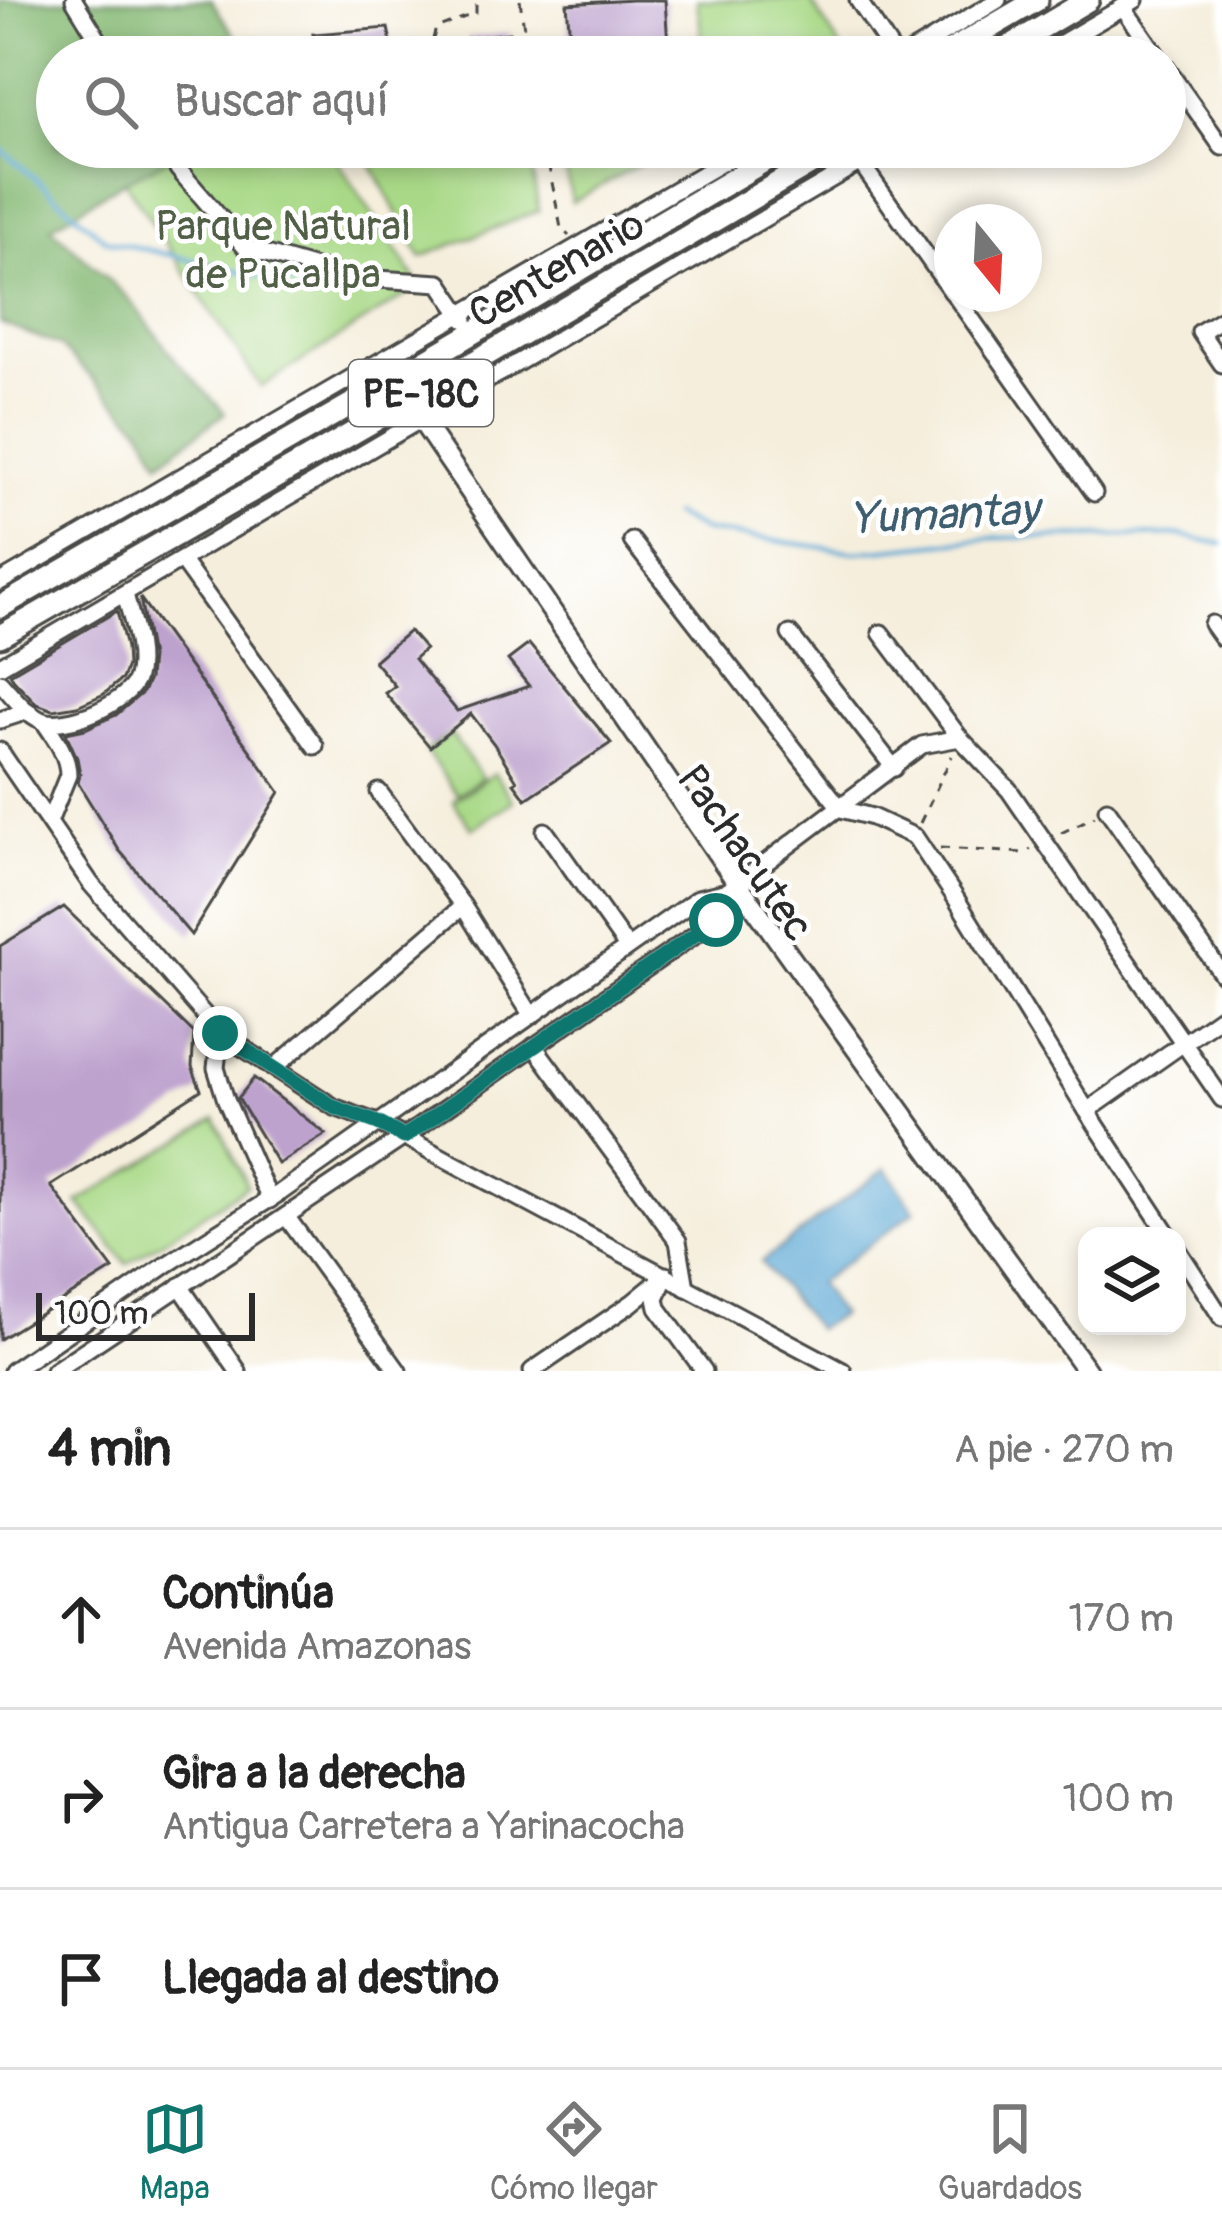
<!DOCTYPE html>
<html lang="es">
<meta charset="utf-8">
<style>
body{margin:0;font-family:Pangolin,sans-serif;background:#f6f6f6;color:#222}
.controls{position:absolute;right:36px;bottom:36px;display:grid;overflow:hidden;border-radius:24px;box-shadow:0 6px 18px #0003}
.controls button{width:108px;height:108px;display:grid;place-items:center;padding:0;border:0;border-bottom:3px solid #e0e0e0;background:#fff;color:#222;font:60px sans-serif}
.compass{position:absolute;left:934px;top:204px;width:108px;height:108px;border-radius:50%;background:#fff;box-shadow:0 6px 18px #0003;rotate:162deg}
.scale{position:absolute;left:36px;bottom:30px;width:219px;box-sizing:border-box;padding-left:12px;border:6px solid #2b2b2b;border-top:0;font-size:33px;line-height:42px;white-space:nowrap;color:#2b2b2b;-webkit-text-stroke:9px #fff;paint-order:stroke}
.stop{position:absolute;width:36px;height:36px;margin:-27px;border:9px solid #0f766e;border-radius:50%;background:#fff}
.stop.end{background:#0f766e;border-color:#fff;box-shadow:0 3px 12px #0008}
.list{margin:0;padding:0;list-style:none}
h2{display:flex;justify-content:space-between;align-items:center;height:156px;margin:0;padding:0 48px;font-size:51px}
h2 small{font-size:39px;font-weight:400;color:#767676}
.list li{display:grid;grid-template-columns:78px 1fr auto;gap:36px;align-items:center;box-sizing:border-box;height:180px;padding:0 48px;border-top:3px solid #e0e0e0}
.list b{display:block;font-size:45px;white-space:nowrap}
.list p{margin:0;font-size:39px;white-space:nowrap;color:#767676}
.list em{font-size:39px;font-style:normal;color:#767676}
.icon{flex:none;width:66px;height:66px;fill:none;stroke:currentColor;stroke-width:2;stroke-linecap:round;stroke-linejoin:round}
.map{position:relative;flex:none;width:1222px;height:1371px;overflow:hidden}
.search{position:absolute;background:#fff;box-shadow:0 6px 18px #0003;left:36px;right:36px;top:36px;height:132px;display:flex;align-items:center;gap:30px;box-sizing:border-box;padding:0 42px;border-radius:66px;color:#767676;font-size:45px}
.sheet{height:696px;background:#fff}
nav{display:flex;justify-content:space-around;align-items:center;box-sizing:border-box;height:168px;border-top:3px solid #e0e0e0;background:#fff;font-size:33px;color:#767676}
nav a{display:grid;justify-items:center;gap:6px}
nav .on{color:#0f766e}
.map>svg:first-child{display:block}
.green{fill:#a9d987;stroke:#6a8259;stroke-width:3}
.forest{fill:#86b974;stroke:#587250;stroke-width:3}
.water{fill:#5ba8d4;stroke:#436a80;stroke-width:3}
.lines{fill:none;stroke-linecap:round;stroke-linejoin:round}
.stream{stroke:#5ba8d4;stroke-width:4.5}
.building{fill:#bda2ce}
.minor-casing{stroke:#494846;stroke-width:21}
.major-casing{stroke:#494846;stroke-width:24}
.highway-casing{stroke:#494846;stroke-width:27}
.path{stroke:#494846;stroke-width:3;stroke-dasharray:9 9;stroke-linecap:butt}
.minor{stroke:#fff;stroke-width:15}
.major{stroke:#fff;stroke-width:18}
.highway{stroke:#fff;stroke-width:21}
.route{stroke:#0f766e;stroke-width:15}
.labels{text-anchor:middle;stroke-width:9;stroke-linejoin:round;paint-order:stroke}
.shield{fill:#fff;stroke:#6b6b6b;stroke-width:3}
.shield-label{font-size:39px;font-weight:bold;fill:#2b2b2b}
.park-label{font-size:42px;fill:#515f47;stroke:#fff}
.street-label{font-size:42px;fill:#2b2b2b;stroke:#fff}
.water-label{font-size:45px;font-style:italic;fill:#3e5d6f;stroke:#fff}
</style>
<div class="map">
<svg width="1222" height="1371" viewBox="0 0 1222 1371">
<rect width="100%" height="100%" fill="#fff"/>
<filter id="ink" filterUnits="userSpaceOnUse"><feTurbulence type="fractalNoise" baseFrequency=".00833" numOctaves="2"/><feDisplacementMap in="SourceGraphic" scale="24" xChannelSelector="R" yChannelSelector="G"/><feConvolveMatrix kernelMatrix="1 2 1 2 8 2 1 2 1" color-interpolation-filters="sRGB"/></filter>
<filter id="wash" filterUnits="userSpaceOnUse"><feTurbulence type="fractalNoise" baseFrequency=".004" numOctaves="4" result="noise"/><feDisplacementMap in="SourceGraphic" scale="48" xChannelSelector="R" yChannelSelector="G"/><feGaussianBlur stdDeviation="2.7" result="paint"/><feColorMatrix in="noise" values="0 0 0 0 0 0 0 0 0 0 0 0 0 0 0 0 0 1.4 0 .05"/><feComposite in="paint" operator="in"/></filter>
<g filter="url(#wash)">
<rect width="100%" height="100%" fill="#f5eedc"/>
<g class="green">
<path d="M 697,0 L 810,0 L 842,50 L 830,57 L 696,57 L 703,47 Z"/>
<path d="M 102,147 L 328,147 L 420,286 L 261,387 Z"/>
<path d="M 362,147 L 528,147 L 539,211 L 421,257 Z"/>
<path d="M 561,147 L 671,147 L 572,202 Z"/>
<path d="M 451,734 L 482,778 L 457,795 L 426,751 Z"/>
<path d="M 494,773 L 513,801 L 472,829 L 453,801 Z"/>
<path d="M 216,1119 L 247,1186 L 127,1264 L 78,1202 Z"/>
</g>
<path class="forest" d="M 0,0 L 211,0 L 249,57 L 57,57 L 57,147 L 192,147 L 119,184 L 51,227 L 129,299 L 176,360 L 225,413 L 160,462 L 141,427 L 59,345 L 0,323 Z"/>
<path class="water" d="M 886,1168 L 915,1211 L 818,1283 L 840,1315 L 816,1329 L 761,1262 Z"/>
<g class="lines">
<g class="stream">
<path d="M 0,148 L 106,240 L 328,292"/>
<path d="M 673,515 L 705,531 L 856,552 L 992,538 L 1178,535 L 1222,544"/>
</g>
</g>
<g id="blocks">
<g class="building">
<path d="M 632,0 L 665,0 L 668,45 L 637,47 L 637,44 L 600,50 L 600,45 L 571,50 L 567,4 Z"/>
<path d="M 388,28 L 394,57 L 320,57 L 313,34 Z"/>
<path d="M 510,33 L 513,57 L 470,57 L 467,38 Z"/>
<path d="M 140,598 L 280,792 L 191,935 L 119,850 L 78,783 L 80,774 L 77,758 L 66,733 L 85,729 L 116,715 L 143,692 L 149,679 L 151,657 Z"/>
<path d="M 117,611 L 126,648 L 127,666 L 122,679 L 104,694 L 77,706 L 53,710 L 37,704 L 14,680 L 10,674 Z"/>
<path d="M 409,631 L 425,649 L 414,659 L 457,711 L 529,686 L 508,660 L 529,644 L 611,743 L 526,799 L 514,783 L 517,781 L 494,744 L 471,714 L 430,747 L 385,693 L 395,686 L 374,661 Z"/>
<path d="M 64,907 L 194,1033 L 192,1067 L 201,1090 L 51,1186 L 113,1269 L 0,1339 L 0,946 Z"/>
<path d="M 254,1078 L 326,1134 L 278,1164 L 238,1098 Z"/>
</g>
</g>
</g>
<g filter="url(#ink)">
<use href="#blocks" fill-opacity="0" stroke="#494846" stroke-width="3"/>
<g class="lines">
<defs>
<g id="minor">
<path d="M 74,0 L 109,57"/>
<path d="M 858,0 L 896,57"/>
<path d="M 1123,7 L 1158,57"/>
<path d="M 903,57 L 998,0"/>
<path d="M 1038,57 L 1135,0"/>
<path d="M 1165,66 L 1222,147"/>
<path d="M 165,147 L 178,169 L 246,248 L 347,277 L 440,283 L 465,320"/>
<path d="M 860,162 L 952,292"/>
<path d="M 954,294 L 1094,493"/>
<path d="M 1222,319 L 1200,332 L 1222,364"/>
<path d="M 632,541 L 841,809 L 872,817 L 915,837 L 955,897 L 1087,1111 L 1169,1236"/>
<path d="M 182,561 L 315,746"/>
<path d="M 0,582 L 749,147"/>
<path d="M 1212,624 L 1222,638"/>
<path d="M 881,633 L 960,738 L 1009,790 L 1222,1099"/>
<path d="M 790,634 L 894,768"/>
<path d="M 0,666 L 886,147"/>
<path d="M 0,682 C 12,695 25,713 41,720 C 65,731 131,702 137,677 C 144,651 131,619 125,594"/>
<path d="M 0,720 L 28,711"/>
<path d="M 44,722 C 55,738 68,755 68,775 L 49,822"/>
<path d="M 0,751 L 91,884 L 220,1033 L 334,1107 L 378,1123 L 843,1371"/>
<path d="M 379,792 L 463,906 L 532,1016"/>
<path d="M 1107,809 L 1222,974"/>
<path d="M 545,831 L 627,947"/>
<path d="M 220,1033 L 216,1068 L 226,1100 L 270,1200"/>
<path d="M 534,1046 L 678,1241 L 686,1288"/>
<path d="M 275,1067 L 463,906"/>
<path d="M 1087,1111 L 1222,1016"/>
<path d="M 286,1216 L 398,1371"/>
<path d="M 1177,1248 L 1222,1318"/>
<path d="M 665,1278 L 656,1298 L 658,1308 L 704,1371"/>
<path d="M 180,1286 L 238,1371"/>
<path d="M 12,1371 L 166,1265 L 281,1192 L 698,898 L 728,891 L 922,745 L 960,738"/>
<path d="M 54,1371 L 404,1137 L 716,920 L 728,891"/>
<path d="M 532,1371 L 632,1303 L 666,1275"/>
</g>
<path id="major" d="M 402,392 L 738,884 L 1087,1371"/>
<g id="highway">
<path d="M 940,57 L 1037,0"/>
<path d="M 992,57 L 1088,0"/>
<path d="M 0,607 L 383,386 L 788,147"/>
<path d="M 0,636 L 398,407 L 839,147"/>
</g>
</defs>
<use href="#minor" class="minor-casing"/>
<use href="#major" class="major-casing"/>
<use href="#highway" class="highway-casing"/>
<g class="path">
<path d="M 520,0 L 528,57"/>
<path d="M 428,57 L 436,28 L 476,13 L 476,0"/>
<path d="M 545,147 L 561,228 L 569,236"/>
<path d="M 191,164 L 231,147"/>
<path d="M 920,823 L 952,756"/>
<path d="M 1061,833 L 1095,816"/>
<path d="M 940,848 L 1024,853 L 1031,849"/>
</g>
<use href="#minor" class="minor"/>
<use href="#major" class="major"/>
<use href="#highway" class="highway"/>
</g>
</g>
<g class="lines" filter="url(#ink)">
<path class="route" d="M 220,1033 L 334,1107 L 378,1123 L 404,1137 L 716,920"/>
</g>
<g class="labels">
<rect class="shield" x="349" y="360" width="144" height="66" rx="9"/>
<g class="shield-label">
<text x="421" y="407">PE-18C</text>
</g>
<g class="park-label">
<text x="283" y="240">Parque Natural<tspan x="283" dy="48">de Pucallpa</tspan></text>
</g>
<g class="street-label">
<text transform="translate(556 268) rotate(-30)" y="15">Centenario</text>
<text transform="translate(746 852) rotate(55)" y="15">Pachacutec</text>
</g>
<g class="water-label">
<text transform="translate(944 513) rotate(-3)" y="16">Yumantay</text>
</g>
</g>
</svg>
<div class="controls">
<button><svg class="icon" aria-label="layers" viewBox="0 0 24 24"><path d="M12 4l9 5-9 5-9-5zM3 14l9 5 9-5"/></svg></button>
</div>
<svg class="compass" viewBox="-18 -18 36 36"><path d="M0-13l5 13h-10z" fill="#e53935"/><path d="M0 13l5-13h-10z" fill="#767676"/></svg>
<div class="scale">100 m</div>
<div class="stop" style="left:716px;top:920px"></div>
<div class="stop end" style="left:220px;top:1033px"></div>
<div class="search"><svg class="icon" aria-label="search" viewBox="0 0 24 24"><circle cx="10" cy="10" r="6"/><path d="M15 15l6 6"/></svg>Buscar aquí</div>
</div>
<section class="sheet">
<h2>4 min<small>A pie · 270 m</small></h2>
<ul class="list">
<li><svg class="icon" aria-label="ahead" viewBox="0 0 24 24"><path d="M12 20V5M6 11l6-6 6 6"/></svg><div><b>Continúa</b><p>Avenida Amazonas</p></div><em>170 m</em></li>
<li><svg class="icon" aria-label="right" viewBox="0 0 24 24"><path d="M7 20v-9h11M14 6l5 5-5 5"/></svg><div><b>Gira a la derecha</b><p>Antigua Carretera a Yarinacocha</p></div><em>100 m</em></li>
<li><svg class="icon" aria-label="arrive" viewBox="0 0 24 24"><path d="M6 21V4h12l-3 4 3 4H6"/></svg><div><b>Llegada al destino</b></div></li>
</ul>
</section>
<nav>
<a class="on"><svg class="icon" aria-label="map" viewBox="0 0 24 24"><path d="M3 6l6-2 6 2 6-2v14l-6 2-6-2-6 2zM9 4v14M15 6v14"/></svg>Mapa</a>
<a><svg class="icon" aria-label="directions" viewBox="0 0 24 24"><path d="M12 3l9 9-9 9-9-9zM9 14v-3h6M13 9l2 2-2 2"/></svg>Cómo llegar</a>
<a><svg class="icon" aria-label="saved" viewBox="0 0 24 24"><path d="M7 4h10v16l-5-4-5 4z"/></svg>Guardados</a>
</nav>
